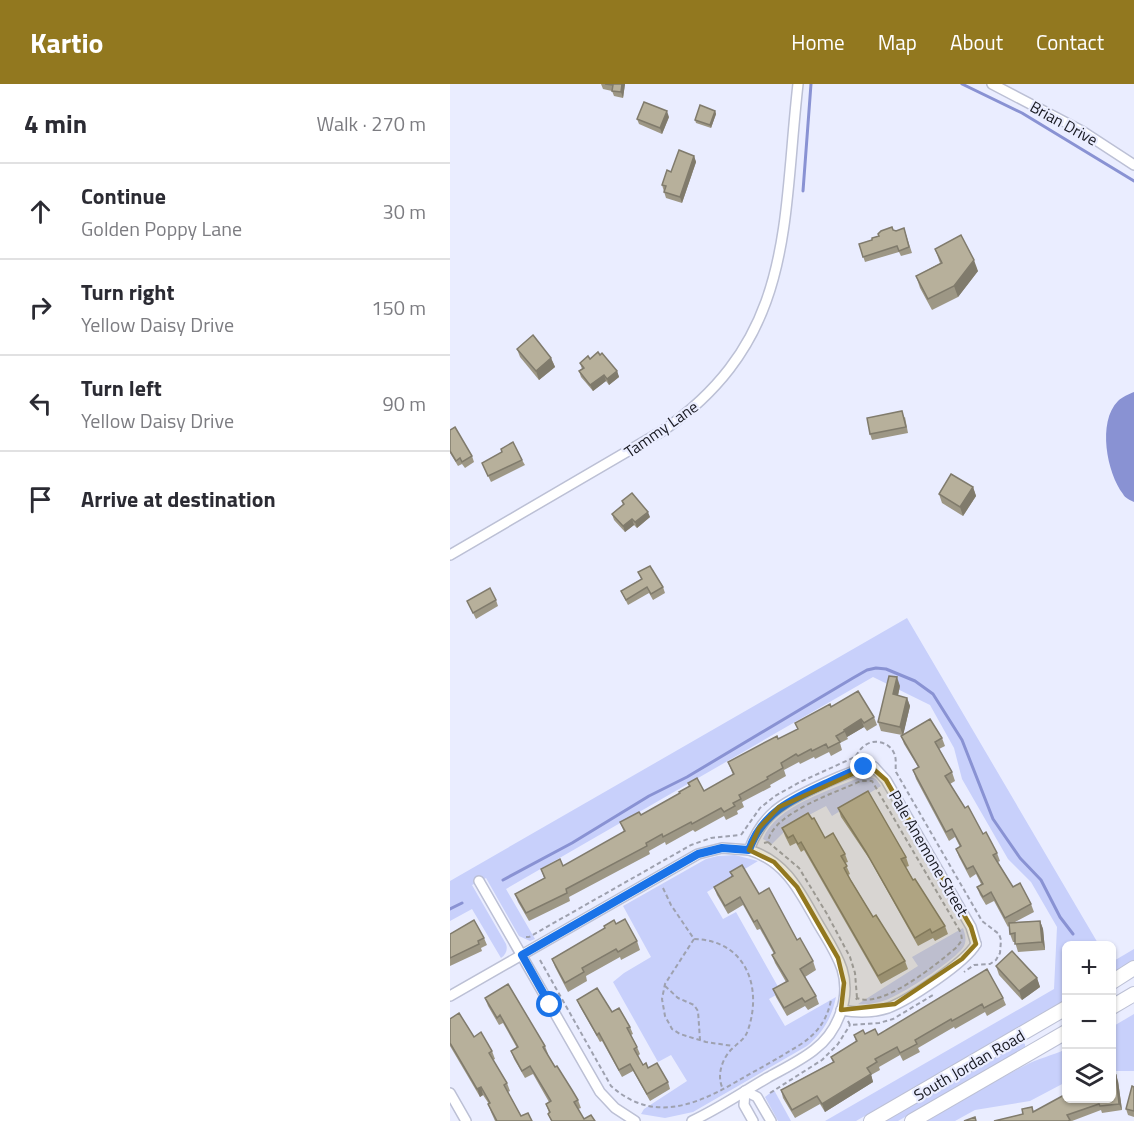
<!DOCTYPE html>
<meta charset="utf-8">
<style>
body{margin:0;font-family:"Titillium Web",sans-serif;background:#f2f2f3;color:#2b2b33}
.controls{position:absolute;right:18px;bottom:18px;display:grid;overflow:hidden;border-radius:9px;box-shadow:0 2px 4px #0004}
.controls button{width:54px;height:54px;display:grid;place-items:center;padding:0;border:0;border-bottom:2px solid #e1e1e2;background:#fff;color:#2b2b33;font:30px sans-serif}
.stop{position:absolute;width:18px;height:18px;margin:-14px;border:4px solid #1a73e8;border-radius:50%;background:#fff}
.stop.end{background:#1a73e8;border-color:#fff;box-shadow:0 2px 6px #0008}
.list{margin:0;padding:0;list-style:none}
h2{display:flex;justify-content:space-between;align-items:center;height:78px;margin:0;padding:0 24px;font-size:26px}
h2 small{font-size:20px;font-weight:400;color:#7c7c81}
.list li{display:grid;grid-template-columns:39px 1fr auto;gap:18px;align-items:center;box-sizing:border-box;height:96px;padding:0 24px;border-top:2px solid #e1e1e2}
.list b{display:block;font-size:22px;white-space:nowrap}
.list p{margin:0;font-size:20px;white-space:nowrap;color:#7c7c81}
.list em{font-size:20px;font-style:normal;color:#7c7c81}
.icon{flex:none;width:33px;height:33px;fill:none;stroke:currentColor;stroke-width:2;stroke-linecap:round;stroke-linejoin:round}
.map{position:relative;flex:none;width:684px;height:1037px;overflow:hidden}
header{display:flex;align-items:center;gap:36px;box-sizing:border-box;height:84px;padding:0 30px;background:#92781f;color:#fff}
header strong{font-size:28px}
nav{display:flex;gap:33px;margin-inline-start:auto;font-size:21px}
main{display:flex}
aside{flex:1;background:#fff}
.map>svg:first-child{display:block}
.green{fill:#c8d0fb}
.water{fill:#8992d3}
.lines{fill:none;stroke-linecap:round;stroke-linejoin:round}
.stream{stroke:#8992d3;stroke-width:3}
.street-casing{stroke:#bcc0d5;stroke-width:12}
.secondary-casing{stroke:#bcc0d5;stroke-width:16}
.path{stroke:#9ea1af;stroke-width:2;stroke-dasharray:4.5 3;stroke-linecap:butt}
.street{stroke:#fff;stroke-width:9}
.secondary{stroke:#fff;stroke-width:14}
.wall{fill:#9d9785}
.shaded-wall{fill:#807b6c}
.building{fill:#b7b09b;stroke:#807b6c;stroke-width:1.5}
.route{stroke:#1a73e8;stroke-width:8}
.marked{fill:#92781f;fill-opacity:0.2;stroke:#92781f;stroke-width:4.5;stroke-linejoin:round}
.labels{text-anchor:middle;stroke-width:4.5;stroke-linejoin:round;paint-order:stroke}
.street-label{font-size:16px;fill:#191a22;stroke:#eaedff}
</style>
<header>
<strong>Kartio</strong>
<nav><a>Home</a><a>Map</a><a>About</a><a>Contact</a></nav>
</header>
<main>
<aside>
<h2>4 min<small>Walk · 270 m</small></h2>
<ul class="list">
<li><svg class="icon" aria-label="ahead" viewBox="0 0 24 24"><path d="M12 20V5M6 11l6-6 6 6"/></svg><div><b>Continue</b><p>Golden Poppy Lane</p></div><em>30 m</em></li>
<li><svg class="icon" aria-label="right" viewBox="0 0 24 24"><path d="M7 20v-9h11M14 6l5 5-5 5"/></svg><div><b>Turn right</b><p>Yellow Daisy Drive</p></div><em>150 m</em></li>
<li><svg class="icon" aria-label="left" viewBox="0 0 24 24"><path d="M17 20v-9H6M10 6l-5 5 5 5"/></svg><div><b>Turn left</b><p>Yellow Daisy Drive</p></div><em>90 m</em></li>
<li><svg class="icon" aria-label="arrive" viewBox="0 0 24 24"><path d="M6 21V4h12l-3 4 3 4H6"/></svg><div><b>Arrive at destination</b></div></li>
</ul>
</aside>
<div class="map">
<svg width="684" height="1037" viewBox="0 0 684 1037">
<rect width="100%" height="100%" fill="#eaedff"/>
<g class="green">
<path d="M 457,534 L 649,861 L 616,862 L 616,916 L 406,1037 L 375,1037 L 604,905 L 607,843 L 581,798 L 558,775 L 512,695 L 504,664 L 480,621 L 423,593 L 56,805 L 85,855 L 80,857 L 69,852 L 36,794 L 22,801 L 56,860 C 58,865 56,871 51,874 L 22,825 L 0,837 L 0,797 Z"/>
<path d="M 417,692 L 426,695 L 431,702 L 382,732 L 376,722 L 342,740 L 322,760 L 313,755 C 325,722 381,706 411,693 Z"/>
<path d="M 285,771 L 308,777 L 257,808 L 273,835 L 286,828 L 331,908 L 319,915 L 335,942 L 386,913 C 382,933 373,949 357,962 L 243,1028 L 215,1034 L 191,1030 L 194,1025 L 237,997 L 221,971 L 208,978 L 163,898 L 174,889 L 201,873 L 173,822 L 256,775 L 268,772 Z"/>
<path d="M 513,844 C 515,850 517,856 514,862 C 507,875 451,911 436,916 C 427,919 417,921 408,920 L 468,882 L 462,873 Z"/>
<path d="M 684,865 L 684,877 L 662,890 L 662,878 Z"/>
<path d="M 684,930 L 684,987 L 662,987 L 662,943 Z"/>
<path d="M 571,958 L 575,960 L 575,965 L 448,1037 L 434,1037 Z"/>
<path d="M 616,965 L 616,998 L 580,1017 L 525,1026 L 505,1037 L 477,1037 C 509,1018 541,999 574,982 C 588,974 602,972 616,965 Z"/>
<path d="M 324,1006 L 341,1037 L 328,1037 L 315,1013 Z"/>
</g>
<path class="water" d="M 684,308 L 684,418 C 680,416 675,414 673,410 C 657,389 647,338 668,317 C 672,313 679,310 684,308 Z"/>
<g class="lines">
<g class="stream">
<path d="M 512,0 L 572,29 L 684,97"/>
<path d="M 353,107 L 361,0"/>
<path d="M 53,796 L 122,759 L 199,712 L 237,693 L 403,594 L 417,586 L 426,584 L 436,585 L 465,597 L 483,610 L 512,656 L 543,735 L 570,774 L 591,796 L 610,833 L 623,850"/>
<path d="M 0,825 L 12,819"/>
</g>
<defs>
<g id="street">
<path d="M 542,0 L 632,47 L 684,81"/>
<path d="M 0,471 L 214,346 C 345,254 332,141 348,0"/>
<path d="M 424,683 L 436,696 L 521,843 L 526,860"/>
<path d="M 29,797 L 150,1008 L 165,1024 L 185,1037"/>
<path d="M 0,912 L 248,770 L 272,764 L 299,766 C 305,750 313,737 325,727 C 338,715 408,681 424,683"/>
<path d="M 391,926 C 407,929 423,929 438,924 C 459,916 515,879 526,860"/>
<path d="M 0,1009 L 16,1037"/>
<path d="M 242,1037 C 268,1025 293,1008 317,994 C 333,985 350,977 364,966 C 388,948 401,914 392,885 C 386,867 375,852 366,836 C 349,806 335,777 299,766"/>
<path d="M 303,1037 L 294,1021 L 295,1007 L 307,1013 L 321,1037"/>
</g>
<g id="secondary">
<path d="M 662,898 L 684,884"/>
<path d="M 662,923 L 684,910"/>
<path d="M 421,1037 L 616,924"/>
<path d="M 462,1037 L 616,948"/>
</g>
</defs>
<use href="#street" class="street-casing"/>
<use href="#secondary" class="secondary-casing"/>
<g class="path">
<path d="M 291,751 L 310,724 L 325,712 L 350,698 L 405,673 C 408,669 410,665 414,662 C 424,654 439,658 444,669 C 447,675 445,682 446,688 L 532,837 L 549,850 L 551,856 L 550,869 L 546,876 L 540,880 L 524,881 L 514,888"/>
<path d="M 318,758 L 349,784 L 377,830 L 400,873 L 405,889 L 407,914"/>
<path d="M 314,759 L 318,758 C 322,729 387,708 411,697 L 422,697 L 511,849 L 512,856 L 507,863 C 488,879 433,925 407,914 L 405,917"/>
<path d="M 213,804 L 221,821 L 244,855 C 295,856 313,902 298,946 C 295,955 290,957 284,963 C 272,973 266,992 273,1005"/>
<path d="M 76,853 L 79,853 L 241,761 L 261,754 L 290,751"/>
<path d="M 244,855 L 215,900 L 212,915 L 215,932 L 222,945 L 230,950 L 256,958 L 283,962"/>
<path d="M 90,876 L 161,1002 C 200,1037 241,1024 284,999 C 305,987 327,975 348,962 C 366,951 377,937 381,916"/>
<path d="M 215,902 L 228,914 L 244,921 L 248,927 L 250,956"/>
<path d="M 398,937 L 400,941 L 429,939 L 443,935 L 483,911"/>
<path d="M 320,1009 L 372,976 L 388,960 L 400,941"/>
</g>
<use href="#street" class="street"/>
<use href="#secondary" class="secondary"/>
</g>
<g class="wall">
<path d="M 151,0 L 175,0 L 173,14 L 164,12 L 162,7 L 153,5 Z"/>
<path d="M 265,27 L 266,30 L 261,44 L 246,39 L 245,36 Z"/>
<path d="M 219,33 L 212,50 L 189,40 L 187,35 Z"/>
<path d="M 244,72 L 246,78 L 232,119 L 216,114 L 212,101 L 221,88 Z"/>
<path d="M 454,144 L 462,169 L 451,172 L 449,168 L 415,178 L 409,160 L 422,156 L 443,146 L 446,147 Z"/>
<path d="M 485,165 L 528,187 L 508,213 L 482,226 L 470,204 L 466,192 L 490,179 Z"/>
<path d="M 67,265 L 101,274 L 105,283 L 89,296 L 70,273 Z"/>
<path d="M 150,271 L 167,287 L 169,293 L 159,301 L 156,297 L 143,307 L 131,293 L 129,287 L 132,285 L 130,279 Z"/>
<path d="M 455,333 L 458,349 L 422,356 L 420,350 Z"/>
<path d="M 0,346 L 22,372 L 24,378 L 15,384 L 12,380 L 8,382 L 0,369 Z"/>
<path d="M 52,369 L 72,376 L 75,381 L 41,398 L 32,379 Z"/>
<path d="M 523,403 L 526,412 L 513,432 L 492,419 L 489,410 Z"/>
<path d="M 172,417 L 200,433 L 187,444 L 184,441 L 175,448 L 164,436 L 162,430 L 173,421 Z"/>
<path d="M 188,488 L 213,503 L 215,509 L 203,516 L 199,509 L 178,521 L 171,507 L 191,495 Z"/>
<path d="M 46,516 L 48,522 L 26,535 L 17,517 Z"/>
<path d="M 450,602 L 448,612 L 457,614 L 460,622 L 453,651 L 492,654 L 495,662 L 489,665 L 502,688 L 505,697 L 500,700 L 515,724 L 547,769 L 550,777 L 548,778 L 563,803 L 581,820 L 584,828 L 565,838 L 590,837 L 593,845 L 595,866 L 568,868 L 565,858 L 563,858 L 560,850 L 559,842 L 558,843 L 544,817 L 536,821 L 530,811 L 527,803 L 531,800 L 526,790 L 520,794 L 509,773 L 506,765 L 510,763 L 505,753 L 499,757 L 466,695 L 463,686 L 468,683 L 454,660 L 451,652 L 452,651 L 431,647 L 428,638 Z"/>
<path d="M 381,623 L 424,633 L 427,641 L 417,647 L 414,643 L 397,653 L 398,655 L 390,659 L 392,666 L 381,672 L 379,668 L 365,675 L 364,673 L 350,680 L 349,678 L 334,686 L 336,692 L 320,701 L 321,703 L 292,718 L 294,723 L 287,727 L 288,730 L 276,736 L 274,732 L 245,748 L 243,746 L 216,761 L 215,758 L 199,767 L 200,770 L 119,813 L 120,817 L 79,837 L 68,818 L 65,810 L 94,794 L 91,785 L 113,782 L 174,748 L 170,738 L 191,731 L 230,710 L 239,702 L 238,699 L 254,707 L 283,691 L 278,678 L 328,655 L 348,645 L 345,639 Z"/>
<path d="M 388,724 L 456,773 L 459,782 L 456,783 L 463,796 L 495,842 L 498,850 L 485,857 L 483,854 L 468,862 L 420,776 L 391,733 Z"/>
<path d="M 362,735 L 375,754 L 395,770 L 398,778 L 395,779 L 400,790 L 398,791 L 423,833 L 455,877 L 458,885 L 431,900 L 354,766 L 351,768 L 346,759 L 340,762 L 335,752 L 332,744 Z"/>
<path d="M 280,788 L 309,810 L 363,877 L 366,886 L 355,893 L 366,912 L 369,920 L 358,926 L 355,922 L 337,932 L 326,913 L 323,905 L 336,898 L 325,879 L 322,871 L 324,870 L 310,845 L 307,846 L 293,821 L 278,830 L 267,811 L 264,803 L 282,793 Z"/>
<path d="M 166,840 L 187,857 L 190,866 L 171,876 L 170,873 L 136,892 L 137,897 L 118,908 L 105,883 L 102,875 Z"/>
<path d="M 0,850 L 34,854 L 37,861 L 31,864 L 32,867 L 0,882 Z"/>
<path d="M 546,882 L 587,894 L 590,903 L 572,916 L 549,891 Z"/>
<path d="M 35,914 L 95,962 L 98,970 L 97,970 L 105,983 L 128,1016 L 131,1024 L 128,1025 L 134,1035 L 145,1037 L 101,1037 L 98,1030 L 99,1029 L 96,1020 L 99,1018 L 83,990 L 75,994 L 64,975 L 61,967 L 67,964 L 53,939 L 49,941 L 38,922 Z"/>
<path d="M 553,914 L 556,921 L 537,932 L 535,928 L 505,945 L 504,943 L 468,964 L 470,968 L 453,977 L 450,971 L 429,983 L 430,986 L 421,991 L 423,998 L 375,1028 L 370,1020 L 345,1034 L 333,1014 L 331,1006 L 383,978 L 381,973 L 406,958 L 404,951 L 415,950 L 428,951 Z"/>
<path d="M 127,916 L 162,928 L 180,943 L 183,950 L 181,951 L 187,963 L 190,970 L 188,972 L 193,981 L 218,998 L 220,1005 L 200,1017 L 183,987 L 172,993 L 152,957 L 150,958 L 130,923 Z"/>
<path d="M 0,935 L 42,967 L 45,975 L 43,976 L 57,999 L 60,1007 L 58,1008 L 71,1032 L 82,1037 L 45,1037 L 41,1028 L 38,1020 L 39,1020 L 33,1011 L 30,1013 L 0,962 Z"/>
<path d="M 668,997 L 672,1026 L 652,1029 L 651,1026 L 622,1037 L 544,1037 L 573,1030 L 582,1023 L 583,1028 Z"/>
<path d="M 684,1003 L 684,1033 L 678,1031 L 676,1025 Z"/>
</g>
<g class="shaded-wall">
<path d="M 172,0 L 175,0 L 173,14 L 171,8 Z"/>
<path d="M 217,27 L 219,33 L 212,50 L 210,44 Z"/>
<path d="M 265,27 L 266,30 L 261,44 L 260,41 Z"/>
<path d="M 244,72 L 246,78 L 232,119 L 230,113 Z"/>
<path d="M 524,176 L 528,187 L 508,213 L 504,202 Z"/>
<path d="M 101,274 L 105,283 L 89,296 L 86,287 Z"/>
<path d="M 167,287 L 169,293 L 159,301 L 157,295 Z"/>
<path d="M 154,291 L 156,297 L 143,307 L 140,301 Z"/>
<path d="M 523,403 L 526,412 L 513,432 L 510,423 Z"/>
<path d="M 198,428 L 200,433 L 187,444 L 185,438 Z"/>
<path d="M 182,435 L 184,441 L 175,448 L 173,442 Z"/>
<path d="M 447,593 L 450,602 L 446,619 L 443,610 Z"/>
<path d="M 457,614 L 460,622 L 453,652 L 450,643 Z"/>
<path d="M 411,635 L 414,643 L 397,653 L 394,646 Z"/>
<path d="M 590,837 L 593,845 L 595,866 L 592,858 Z"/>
<path d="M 587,894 L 590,903 L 572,916 L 569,907 Z"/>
<path d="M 421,990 L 423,998 L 375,1028 L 372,1020 Z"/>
<path d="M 666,991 L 668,997 L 672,1026 L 669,1020 Z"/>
<path d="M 31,1003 L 33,1011 L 30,1013 L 27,1005 Z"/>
</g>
<g class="building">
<path d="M 155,0 L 172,0 L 171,8 L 162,7 L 163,1 Z"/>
<path d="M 194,18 L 217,27 L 210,44 L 187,35 Z"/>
<path d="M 250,21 L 265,27 L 260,41 L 245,36 Z"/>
<path d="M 229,66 L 244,72 L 230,113 L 214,108 L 216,102 L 212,101 L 217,86 L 221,88 Z"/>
<path d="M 442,143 L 443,146 L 446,147 L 454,144 L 459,163 L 449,167 L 447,162 L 413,173 L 409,160 L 422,156 L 422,154 L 429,152 L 428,150 L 431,147 Z"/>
<path d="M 511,151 L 524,176 L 504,202 L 478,215 L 466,192 L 492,179 L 485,165 Z"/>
<path d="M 83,251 L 101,274 L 86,287 L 67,265 Z"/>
<path d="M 148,268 L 150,271 L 152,269 L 167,287 L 157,295 L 154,291 L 140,301 L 129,287 L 134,284 L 130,279 L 138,272 L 140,275 Z"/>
<path d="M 452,327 L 456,343 L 420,350 L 417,334 Z"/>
<path d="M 5,343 L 22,372 L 12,378 L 10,374 L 6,377 L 0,367 L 0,346 Z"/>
<path d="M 63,358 L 72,376 L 38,392 L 32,379 L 52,368 L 51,365 Z"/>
<path d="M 501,390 L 523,403 L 510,423 L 489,410 Z"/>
<path d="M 182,409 L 198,428 L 185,438 L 182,435 L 173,442 L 162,430 L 174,420 L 172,417 Z"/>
<path d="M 200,482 L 213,503 L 201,510 L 197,503 L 176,516 L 171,507 L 192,495 L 188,488 Z"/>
<path d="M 40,504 L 46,516 L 23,529 L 17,517 Z"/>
<path d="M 439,592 L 447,593 L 443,610 L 457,614 L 450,643 L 428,638 Z"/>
<path d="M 408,607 L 424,633 L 414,639 L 411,635 L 394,646 L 395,647 L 386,652 L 390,658 L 378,664 L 376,660 L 362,667 L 361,665 L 348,672 L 346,670 L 331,679 L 333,684 L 317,693 L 318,695 L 289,711 L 291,715 L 283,719 L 285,722 L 274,728 L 271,724 L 242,740 L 241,738 L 213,753 L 212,750 L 196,759 L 197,762 L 116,805 L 117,809 L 76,829 L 65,810 L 95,794 L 91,785 L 110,775 L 113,782 L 175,747 L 170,738 L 189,728 L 191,731 L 230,709 L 229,708 L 240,702 L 238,699 L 247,694 L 254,707 L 284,690 L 278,678 L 327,652 L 328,655 L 348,645 L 345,639 L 380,620 L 381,623 Z"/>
<path d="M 480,635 L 492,654 L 485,658 L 502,688 L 495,692 L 515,724 L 518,722 L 533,750 L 536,748 L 547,769 L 543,771 L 563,803 L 570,799 L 581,820 L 555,834 L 541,808 L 533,813 L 527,803 L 533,800 L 523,782 L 517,785 L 506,765 L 511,762 L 502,745 L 496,748 L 463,686 L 469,683 L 451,652 Z"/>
<path d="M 418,707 L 456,773 L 451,775 L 463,796 L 465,795 L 495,842 L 482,849 L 480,845 L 465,854 L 416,768 L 388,724 Z"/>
<path d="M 358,729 L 362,735 L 364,734 L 375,754 L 383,749 L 395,770 L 391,772 L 397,782 L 394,784 L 401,797 L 423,833 L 426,831 L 455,877 L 428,892 L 351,758 L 348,760 L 343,751 L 338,754 L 332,744 Z"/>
<path d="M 292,781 L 309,810 L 319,804 L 347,856 L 350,854 L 363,877 L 350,885 L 366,912 L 355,918 L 352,914 L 334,924 L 323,905 L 338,897 L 322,871 L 325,869 L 307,836 L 304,838 L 290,813 L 275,822 L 264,803 L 283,792 L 280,788 Z"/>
<path d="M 175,835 L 187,857 L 168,868 L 166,865 L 132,884 L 134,888 L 115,899 L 102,875 L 155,844 L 154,842 L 164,836 L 166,840 Z"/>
<path d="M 24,836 L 34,854 L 28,857 L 29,860 L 0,874 L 0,850 Z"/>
<path d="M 590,837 L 592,858 L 565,860 L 565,849 L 560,850 L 559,839 Z"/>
<path d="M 562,867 L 587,894 L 569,907 L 546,882 Z"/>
<path d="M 537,885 L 553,914 L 534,924 L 532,920 L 502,937 L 501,935 L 465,956 L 467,960 L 450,969 L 447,963 L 425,975 L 427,978 L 417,984 L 421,990 L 372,1020 L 367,1012 L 342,1026 L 331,1006 L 384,978 L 381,973 L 407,957 L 404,951 L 413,946 L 415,950 L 425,945 L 428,951 Z"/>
<path d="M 58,900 L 95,962 L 93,963 L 105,983 L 107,982 L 122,1006 L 128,1016 L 124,1018 L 134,1035 L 141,1031 L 145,1037 L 102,1037 L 98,1030 L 100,1028 L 96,1020 L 101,1017 L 80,982 L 72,987 L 61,967 L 68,963 L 50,931 L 47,934 L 35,914 Z"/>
<path d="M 147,904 L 162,928 L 169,924 L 180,943 L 177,944 L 187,963 L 184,965 L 193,981 L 196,979 L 198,984 L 207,979 L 218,998 L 197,1010 L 180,980 L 169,986 L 149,949 L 147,951 L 127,916 Z"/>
<path d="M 9,929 L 24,953 L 31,948 L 42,967 L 39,969 L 57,999 L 54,1001 L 71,1032 L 78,1029 L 82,1037 L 47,1037 L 38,1020 L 40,1019 L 31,1003 L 27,1005 L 0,959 L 0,935 Z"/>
<path d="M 662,991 L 666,991 L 669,1020 L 650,1022 L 649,1020 L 617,1031 L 620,1036 L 618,1037 L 544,1037 L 573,1030 L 572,1025 L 582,1023 L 583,1028 L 616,1010 L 615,1006 L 616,1005 L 616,1014 L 662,1014 Z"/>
<path d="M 682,1002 L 684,1003 L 684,1027 L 676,1025 Z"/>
<path d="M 525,1033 L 526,1037 L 514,1037 Z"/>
</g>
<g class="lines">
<path class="route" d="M 100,921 L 72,871 L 248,770 L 272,764 L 299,766 C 312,729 342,715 375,700 C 388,694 401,687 414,683"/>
</g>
<path class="marked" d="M 420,682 L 436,696 L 521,843 L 526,860 L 512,875 L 445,920 L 391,926 L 394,899 L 388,874 L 347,803 L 324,778 L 299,766 L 309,744 L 329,723 Z"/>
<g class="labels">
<g class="street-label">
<text transform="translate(614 39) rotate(29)" y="6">Brian Drive</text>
<text transform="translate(211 345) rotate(-35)" y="6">Tammy Lane</text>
<text transform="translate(479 769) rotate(60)" y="6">Pale Anemone Street</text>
<text transform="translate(519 981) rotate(-30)" y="6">South Jordan Road</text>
</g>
</g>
</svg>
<div class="controls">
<button>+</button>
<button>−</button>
<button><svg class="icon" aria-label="layers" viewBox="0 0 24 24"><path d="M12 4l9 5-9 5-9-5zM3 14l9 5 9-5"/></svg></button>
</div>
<div class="stop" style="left:100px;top:921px"></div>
<div class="stop end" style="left:414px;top:683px"></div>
</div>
</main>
